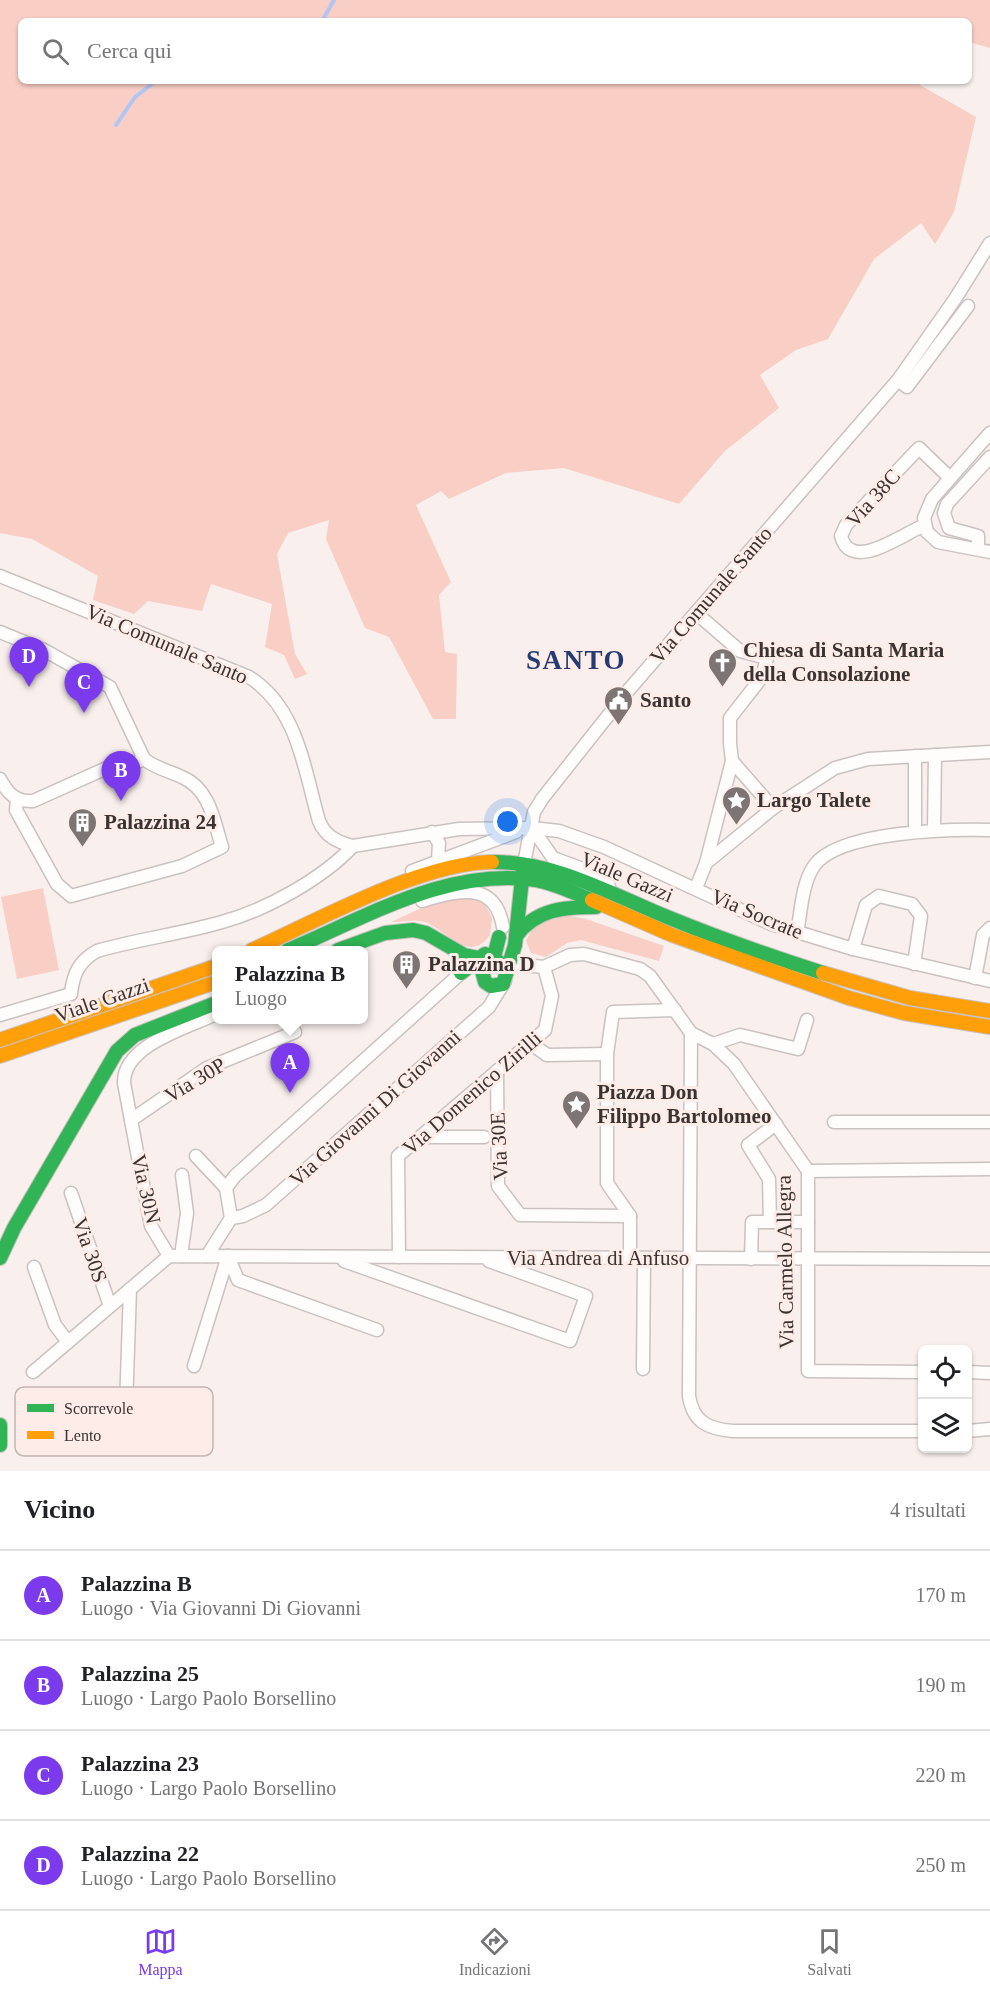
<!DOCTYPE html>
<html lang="it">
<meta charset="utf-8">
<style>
body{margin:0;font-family:"Times New Roman",serif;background:#f2f2f2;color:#202124}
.controls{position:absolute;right:18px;bottom:18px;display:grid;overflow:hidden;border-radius:9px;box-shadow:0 2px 4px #0004}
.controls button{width:54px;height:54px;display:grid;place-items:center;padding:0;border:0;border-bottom:2px solid #e0e0e0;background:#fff;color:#202124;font:30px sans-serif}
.you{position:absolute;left:508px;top:822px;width:21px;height:21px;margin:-15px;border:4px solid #fff;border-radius:50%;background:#1a73e8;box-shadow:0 0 0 9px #1a73e833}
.badge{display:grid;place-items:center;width:39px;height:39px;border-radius:50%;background:#7c3aed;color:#fff;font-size:20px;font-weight:700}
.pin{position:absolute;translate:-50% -50px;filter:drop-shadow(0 2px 3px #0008)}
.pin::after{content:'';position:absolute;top:32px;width:21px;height:18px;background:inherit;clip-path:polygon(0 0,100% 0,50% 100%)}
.popup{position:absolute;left:212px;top:946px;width:156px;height:78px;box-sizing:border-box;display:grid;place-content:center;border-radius:9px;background:#fff;filter:drop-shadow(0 2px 4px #0005);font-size:20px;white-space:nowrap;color:#757577}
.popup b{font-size:22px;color:#202124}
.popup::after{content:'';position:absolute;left:50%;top:100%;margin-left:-12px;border:12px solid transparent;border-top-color:#fff}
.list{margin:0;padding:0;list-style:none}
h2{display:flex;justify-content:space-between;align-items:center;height:78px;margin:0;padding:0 24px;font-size:26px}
h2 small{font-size:20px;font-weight:400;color:#757577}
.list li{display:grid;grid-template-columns:39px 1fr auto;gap:18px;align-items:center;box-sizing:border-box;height:90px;padding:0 24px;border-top:2px solid #e0e0e0}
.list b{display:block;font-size:22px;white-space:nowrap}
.list p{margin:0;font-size:20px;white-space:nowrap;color:#757577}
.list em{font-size:20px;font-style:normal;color:#757577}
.icon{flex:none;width:33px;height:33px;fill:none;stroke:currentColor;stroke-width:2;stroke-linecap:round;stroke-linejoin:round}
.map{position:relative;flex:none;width:990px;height:1471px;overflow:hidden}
.search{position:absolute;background:#fff;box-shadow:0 2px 4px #0004;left:18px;right:18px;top:18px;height:66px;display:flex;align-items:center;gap:15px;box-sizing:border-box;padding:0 21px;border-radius:9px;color:#757577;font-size:22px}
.sheet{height:438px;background:#fff}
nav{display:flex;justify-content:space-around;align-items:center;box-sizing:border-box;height:84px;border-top:2px solid #e0e0e0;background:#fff;font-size:16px;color:#757577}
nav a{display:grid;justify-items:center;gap:3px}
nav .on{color:#7c3aed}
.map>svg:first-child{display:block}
.green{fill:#f8cec5}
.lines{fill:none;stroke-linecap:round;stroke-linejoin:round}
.stream{stroke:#b2c6f4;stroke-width:4}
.street-casing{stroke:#c9c2c0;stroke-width:15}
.fast-casing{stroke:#c9c2c0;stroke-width:16}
.slow-casing{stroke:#c9c2c0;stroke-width:16}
.street{stroke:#fefdfc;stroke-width:12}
.fast{stroke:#30b455;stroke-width:14}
.slow{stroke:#ff9f0a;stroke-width:14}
.labels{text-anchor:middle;stroke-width:6;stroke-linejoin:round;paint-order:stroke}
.street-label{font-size:21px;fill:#393331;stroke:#feece8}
.poi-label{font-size:21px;font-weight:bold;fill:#393331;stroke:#feece8;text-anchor:start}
.district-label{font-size:27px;font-weight:bold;letter-spacing:1.5px;fill:#243c74;stroke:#feece8}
.key{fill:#feece8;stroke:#c3b4b1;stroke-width:1.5}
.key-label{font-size:16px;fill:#393331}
</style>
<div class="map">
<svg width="990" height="1471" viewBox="0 0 990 1471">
<rect width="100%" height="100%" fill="#f9f0ed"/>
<g class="green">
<path d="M 0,0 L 990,0 L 990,48 L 969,42 L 969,21 L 21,21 L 21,81 L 913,81 L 976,117 L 954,212 L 935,244 L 921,223 L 874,259 L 828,339 L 796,350 L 760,375 L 779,408 L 725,451 L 679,504 L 564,468 L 506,473 L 449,499 L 441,491 L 416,505 L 451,582 L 439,595 L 445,652 L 457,654 L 456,719 L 433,719 L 389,637 L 365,628 L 326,539 L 329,520 L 288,533 L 277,554 L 295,654 L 307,674 L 295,679 L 284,655 L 265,647 L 272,604 L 211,584 L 202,611 L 148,601 L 134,614 L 93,600 L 98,576 L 32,539 L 0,533 Z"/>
<path d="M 43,888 L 59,970 L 17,979 L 1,897 Z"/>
<path d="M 470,896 L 484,902 L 492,918 L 490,935 C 469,965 447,930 425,922 C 413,919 402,922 391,922 L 432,903 Z"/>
<path d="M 566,915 L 586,919 L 664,946 L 659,961 L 581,940 L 567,943 L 546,957 L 531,953 L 526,941 L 534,925 Z"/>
</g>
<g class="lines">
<g class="stream">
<path d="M 322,21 L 334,0"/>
<path d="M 116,125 L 135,97 L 156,81"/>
</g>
<defs>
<g id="street">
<path d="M 898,380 L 907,387 L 968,306"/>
<path d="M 990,433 L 932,499 L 924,518 L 927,532 L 938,542 L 990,552"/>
<path d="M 925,525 C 907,531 851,575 841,536 L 846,525 L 919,448 L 950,478"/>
<path d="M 978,549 L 978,536 L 949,528 L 944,513 L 947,504 L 990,457"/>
<path d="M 0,576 L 249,677 C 298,708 304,769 319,821 C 325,836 337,842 353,846 L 459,829 L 532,828 L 559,831 L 604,847 L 771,924 L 853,949 L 990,981"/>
<path d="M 696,613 L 740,651 L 767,658 L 762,677 L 730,718 L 730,743 L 732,761 L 773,808"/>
<path d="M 0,632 L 44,650 L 110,687 L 144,759 C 155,768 169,771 182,777 C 210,789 214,821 222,847 L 182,866 L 71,896 L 57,884 L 16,810 L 17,799"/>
<path d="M 0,779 C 8,794 16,802 33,801 L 109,767 L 131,765 L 144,759"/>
<path d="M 532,828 L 553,858 L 580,868 L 609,886"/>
<path d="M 934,829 L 935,755"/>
<path d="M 915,831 L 915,756"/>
<path d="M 432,832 L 439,843 L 438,860"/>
<path d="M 706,863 L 732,761"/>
<path d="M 524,864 L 534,812 L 542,799 L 626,693 L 898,380 L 955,299 L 990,243"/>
<path d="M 412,871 L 516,832"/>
<path d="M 696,888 L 706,863 L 773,808 L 835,768 L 868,759 L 990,752"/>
<path d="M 422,901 C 456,891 495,879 503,927"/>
<path d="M 797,933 C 801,912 802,883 814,866 C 838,831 950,829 990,830"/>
<path d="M 853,949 L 866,905 L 879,896 L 912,904 L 921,916 L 914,964"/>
<path d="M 504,963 L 544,967 L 570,955 L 584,954 L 640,969 L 650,976 L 691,1033 L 713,1044 L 734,1064 L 808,1171 L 808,1371 L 922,1372"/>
<path d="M 975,978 L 983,935 L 990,928"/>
<path d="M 0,1015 L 71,994 C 73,974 79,961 97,951 C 138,939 181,934 222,922 C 266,910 322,879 353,846"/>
<path d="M 691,1033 L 689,1396 C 693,1422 708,1429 733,1431 L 922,1431"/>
<path d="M 530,1043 L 547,1055 L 607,1054"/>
<path d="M 713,1044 L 740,1035 L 798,1049 L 807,1020"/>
<path d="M 497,1071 L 498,1186 L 520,1215 L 630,1216"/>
<path d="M 131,1120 L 207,1068 L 295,1032"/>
<path d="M 834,1122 L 990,1122"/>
<path d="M 421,1137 L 484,1137"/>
<path d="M 196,1156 L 226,1188"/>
<path d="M 808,1171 L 990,1169"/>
<path d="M 71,1193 L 110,1306"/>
<path d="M 630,1216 L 607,1183 L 607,1054 L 613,1012 L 675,1010"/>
<path d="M 630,1216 L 630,1258"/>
<path d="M 231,1218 L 243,1216 L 266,1205 L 489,1007 L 505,981"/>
<path d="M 770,1222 L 808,1222"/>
<path d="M 169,1256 L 151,1226 L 124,1083 C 123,1045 187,1028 216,1014"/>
<path d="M 181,1256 L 187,1213 L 182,1175"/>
<path d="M 207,1256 L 231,1218 L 226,1188 L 235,1176 L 461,973"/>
<path d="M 228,1256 L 238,1280 L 377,1330"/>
<path d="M 399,1257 L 398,1156 L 545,1030 L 552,996 L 544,967"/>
<path d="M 751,1259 L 752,1222 L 770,1222 L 769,1179 L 748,1145 L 776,1124"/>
<path d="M 344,1261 L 570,1341 L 586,1296 L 489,1261"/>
<path d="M 34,1267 L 55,1325 L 68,1342"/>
<path d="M 194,1366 L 228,1256"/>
<path d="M 643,1369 L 644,1258"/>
<path d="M 33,1372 L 169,1256 L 990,1259"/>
<path d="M 968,1372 L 990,1373"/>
<path d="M 126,1407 L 130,1289"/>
<path d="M 968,1431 L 990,1429"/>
</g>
<g id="fast">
<path d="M 492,862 C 554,861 611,894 667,917 C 718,938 770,956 823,973"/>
<path d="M 516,936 C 536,909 564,907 596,907"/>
<path d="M 499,937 L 495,953 L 482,971 L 485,982 L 491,986 L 503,984 L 515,945 L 523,869"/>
<path d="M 288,950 C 367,917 448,867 536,880 C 554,883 574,893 592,900"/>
<path d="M 338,950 L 385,933 L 413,930 L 426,933 L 464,955 L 499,962"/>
<path d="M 461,973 L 485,954"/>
<path d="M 0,1258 L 14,1228 L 117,1051 L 135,1035 L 216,1003"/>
<path d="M 0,1425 L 0,1445"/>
</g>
<g id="slow">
<path d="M 592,900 L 672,935 L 849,998 L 904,1013 L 990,1027"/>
<path d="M 252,950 C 319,920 420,863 492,862"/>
<path d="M 823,973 L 910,998 L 990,1011"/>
<path d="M 0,1040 L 216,966"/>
<path d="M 0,1056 L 216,982"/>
</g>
</defs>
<use href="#street" class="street-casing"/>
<use href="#fast" class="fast-casing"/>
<use href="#slow" class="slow-casing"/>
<use href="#street" class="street"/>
<use href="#fast" class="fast"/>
<use href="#slow" class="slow"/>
</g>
<defs>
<symbol id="church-pin" viewBox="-11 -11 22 30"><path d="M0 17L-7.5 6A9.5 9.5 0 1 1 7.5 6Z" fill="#7c7573" stroke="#feece8"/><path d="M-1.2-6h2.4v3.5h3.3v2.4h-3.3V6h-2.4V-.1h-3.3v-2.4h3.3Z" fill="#fff"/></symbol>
<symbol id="civic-pin" viewBox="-11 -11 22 30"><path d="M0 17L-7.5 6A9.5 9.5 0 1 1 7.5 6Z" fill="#7c7573" stroke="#feece8"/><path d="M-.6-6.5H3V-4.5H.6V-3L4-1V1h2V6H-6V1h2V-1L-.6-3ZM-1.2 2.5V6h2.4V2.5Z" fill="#fff"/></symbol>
<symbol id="sight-pin" viewBox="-11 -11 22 30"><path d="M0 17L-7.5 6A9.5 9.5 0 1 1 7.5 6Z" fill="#7c7573" stroke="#feece8"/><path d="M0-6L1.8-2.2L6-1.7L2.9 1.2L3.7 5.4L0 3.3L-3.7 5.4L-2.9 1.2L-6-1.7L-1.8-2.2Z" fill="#fff"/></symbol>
<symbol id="building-pin" viewBox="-11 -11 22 30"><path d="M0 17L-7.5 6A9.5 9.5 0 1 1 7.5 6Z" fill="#7c7573" stroke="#feece8"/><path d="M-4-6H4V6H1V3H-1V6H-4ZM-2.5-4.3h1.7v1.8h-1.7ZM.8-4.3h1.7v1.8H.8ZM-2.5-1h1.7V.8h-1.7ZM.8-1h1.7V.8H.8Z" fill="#fff"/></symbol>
</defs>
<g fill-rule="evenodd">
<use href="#church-pin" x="706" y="646" width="33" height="45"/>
<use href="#civic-pin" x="602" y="684" width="33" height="45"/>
<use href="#sight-pin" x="720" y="784" width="33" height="45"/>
<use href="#building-pin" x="66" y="806" width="33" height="45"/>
<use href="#building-pin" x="390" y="948" width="33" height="45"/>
<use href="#sight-pin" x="560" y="1088" width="33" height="45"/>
</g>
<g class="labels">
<g class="street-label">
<text transform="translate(873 498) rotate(-48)" y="7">Via 38C</text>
<text transform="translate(711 595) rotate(-49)" y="7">Via Comunale Santo</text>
<text transform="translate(167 644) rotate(23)" y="7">Via Comunale Santo</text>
<text transform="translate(627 877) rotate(23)" y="7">Viale Gazzi</text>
<text transform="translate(757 914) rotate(23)" y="7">Via Socrate</text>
<text transform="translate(102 1000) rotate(-19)" y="7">Viale Gazzi</text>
<text transform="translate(195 1080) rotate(-31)" y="7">Via 30P</text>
<text transform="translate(472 1093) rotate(-41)" y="7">Via Domenico Zirilli</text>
<text transform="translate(375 1108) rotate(-42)" y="7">Via Giovanni Di Giovanni</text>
<text transform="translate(499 1146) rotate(-93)" y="7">Via 30E</text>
<text transform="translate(146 1189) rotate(77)" y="7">Via 30N</text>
<text transform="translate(90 1250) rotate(71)" y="7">Via 30S</text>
<text x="598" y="1265">Via Andrea di Anfuso</text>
<text transform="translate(785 1262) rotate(-91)" y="7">Via Carmelo Allegra</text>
</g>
<g class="poi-label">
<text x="743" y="657">Chiesa di Santa Maria<tspan x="743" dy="24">della Consolazione</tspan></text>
<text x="640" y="707">Santo</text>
<text x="757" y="807">Largo Talete</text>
<text x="104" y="829">Palazzina 24</text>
<text x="428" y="971">Palazzina D</text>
<text x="597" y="1099">Piazza Don<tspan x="597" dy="24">Filippo Bartolomeo</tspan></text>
</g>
<g class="district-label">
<text x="576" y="669">SANTO</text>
</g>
</g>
<rect x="15" y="1387" width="198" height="69" rx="9" class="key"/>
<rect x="27" y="1404" width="27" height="8" fill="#30b455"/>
<rect x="27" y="1431" width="27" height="8" fill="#ff9f0a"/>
<g class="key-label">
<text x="64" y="1414">Scorrevole</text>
<text x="64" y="1441">Lento</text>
</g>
</svg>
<div class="controls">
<button><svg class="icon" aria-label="locate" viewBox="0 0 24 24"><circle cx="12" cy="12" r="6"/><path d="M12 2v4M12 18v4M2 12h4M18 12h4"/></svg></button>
<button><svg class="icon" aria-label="layers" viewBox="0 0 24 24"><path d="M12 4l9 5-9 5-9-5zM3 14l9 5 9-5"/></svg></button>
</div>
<div class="you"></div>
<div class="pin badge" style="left:290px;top:1093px">A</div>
<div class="popup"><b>Palazzina B</b>Luogo</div>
<div class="pin badge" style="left:121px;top:801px">B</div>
<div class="pin badge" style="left:84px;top:713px">C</div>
<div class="pin badge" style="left:29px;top:687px">D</div>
<div class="search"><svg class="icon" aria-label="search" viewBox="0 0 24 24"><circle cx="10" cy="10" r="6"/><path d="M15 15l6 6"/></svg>Cerca qui</div>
</div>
<section class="sheet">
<h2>Vicino<small>4 risultati</small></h2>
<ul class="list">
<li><span class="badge">A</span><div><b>Palazzina B</b><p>Luogo · Via Giovanni Di Giovanni</p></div><em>170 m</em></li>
<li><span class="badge">B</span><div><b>Palazzina 25</b><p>Luogo · Largo Paolo Borsellino</p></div><em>190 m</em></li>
<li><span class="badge">C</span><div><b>Palazzina 23</b><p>Luogo · Largo Paolo Borsellino</p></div><em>220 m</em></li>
<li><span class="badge">D</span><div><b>Palazzina 22</b><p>Luogo · Largo Paolo Borsellino</p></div><em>250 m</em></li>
</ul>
</section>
<nav>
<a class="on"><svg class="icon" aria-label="map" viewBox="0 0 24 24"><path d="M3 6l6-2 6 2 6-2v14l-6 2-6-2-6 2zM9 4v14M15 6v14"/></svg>Mappa</a>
<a><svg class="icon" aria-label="directions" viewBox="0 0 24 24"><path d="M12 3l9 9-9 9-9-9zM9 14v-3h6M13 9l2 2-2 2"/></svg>Indicazioni</a>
<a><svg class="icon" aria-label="saved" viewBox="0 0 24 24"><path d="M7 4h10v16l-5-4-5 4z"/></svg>Salvati</a>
</nav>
